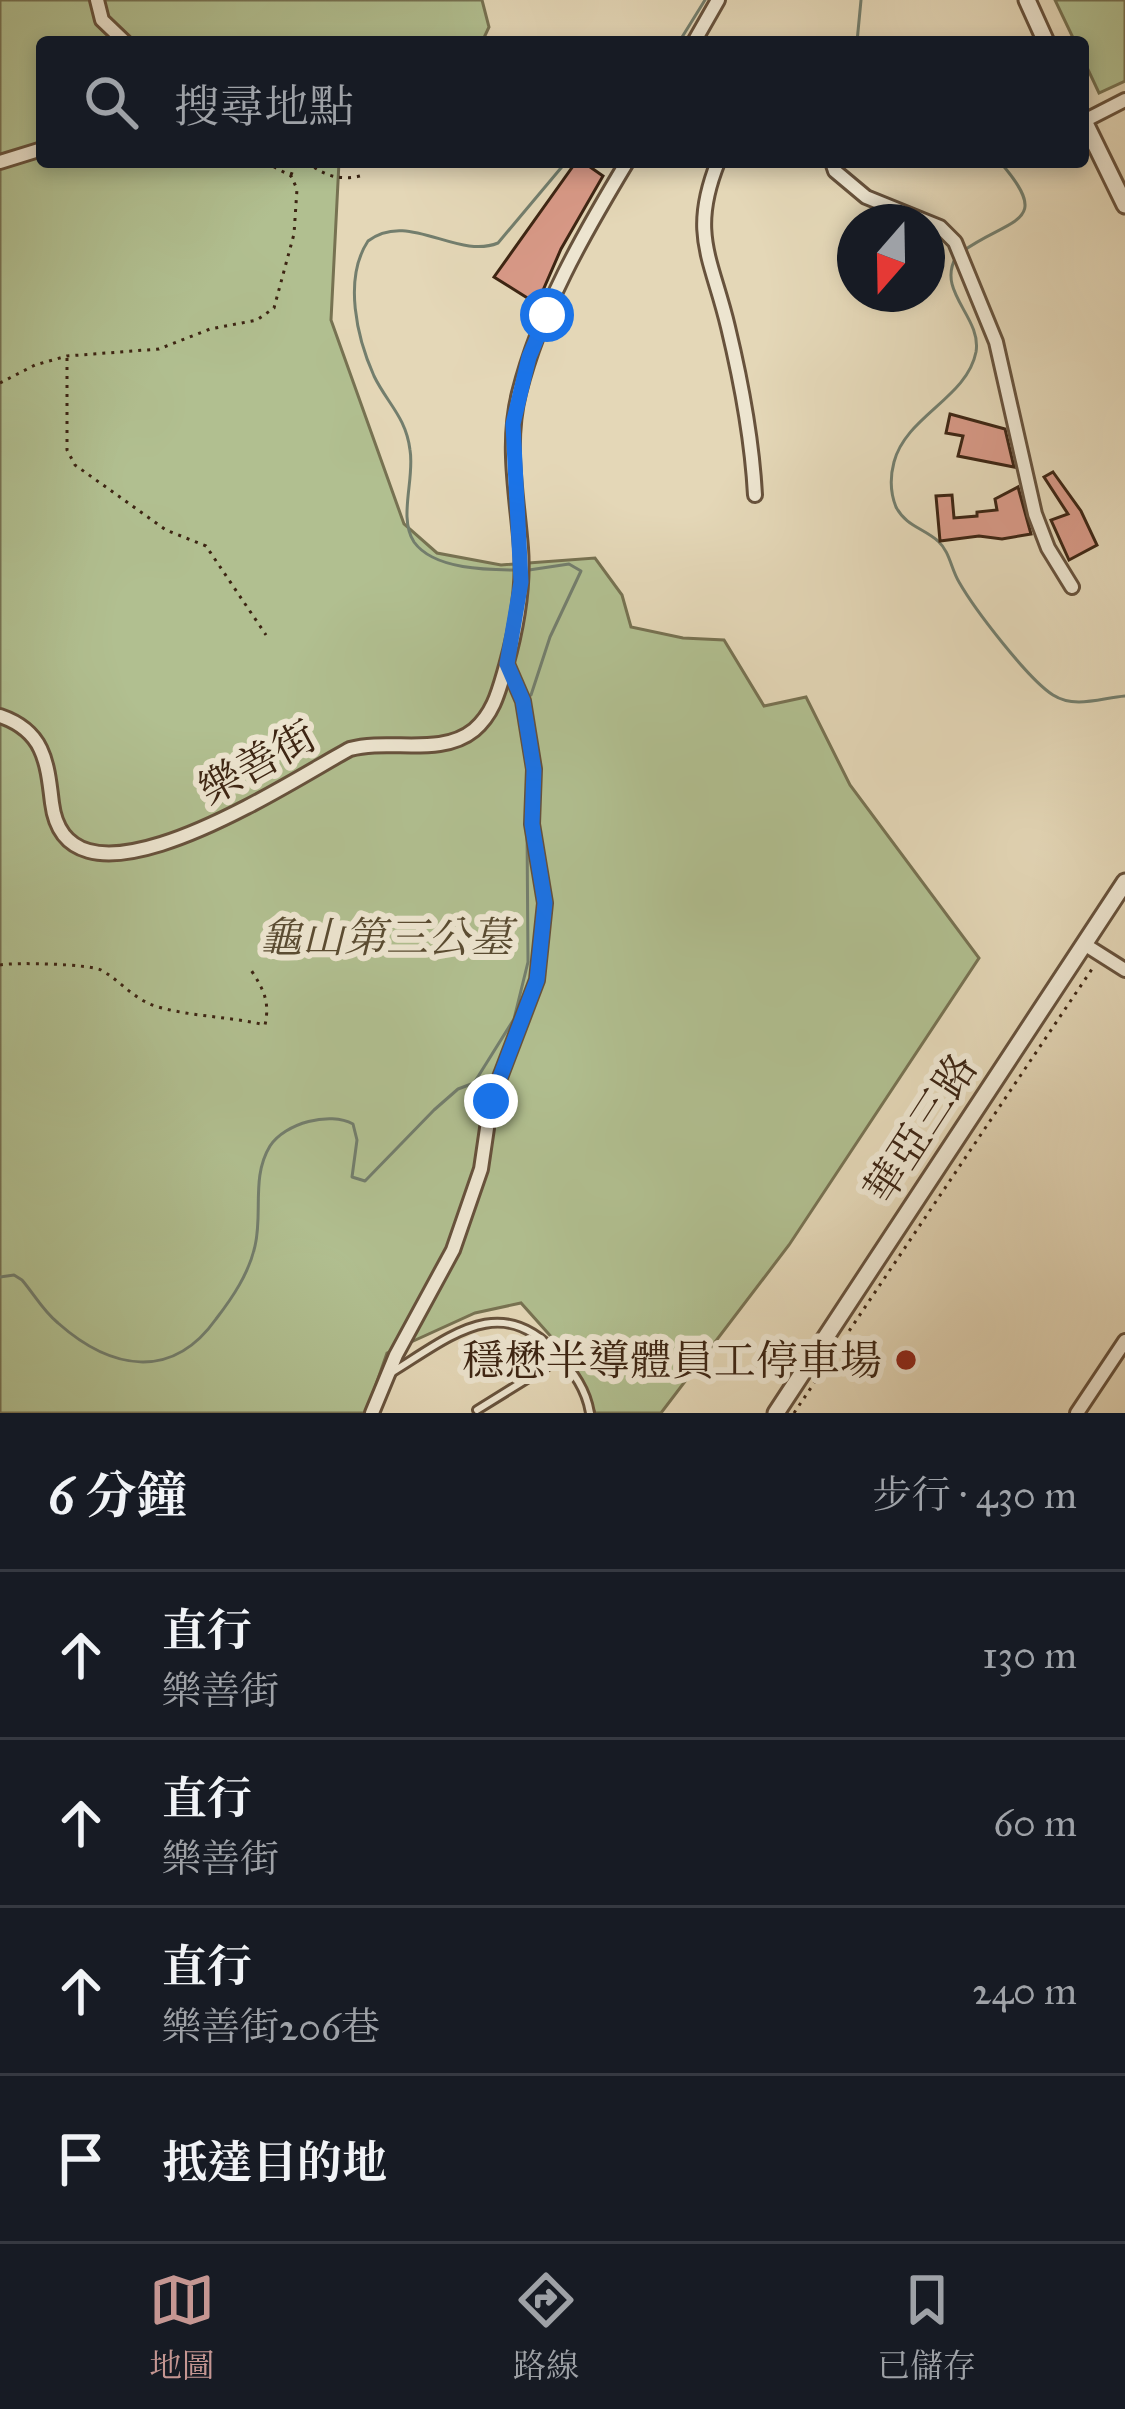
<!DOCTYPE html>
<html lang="zh-TW">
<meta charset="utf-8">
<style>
body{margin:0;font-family:"IM FELL Great Primer","Noto Serif TC",serif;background:#242831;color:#f1f3f6}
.compass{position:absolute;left:837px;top:204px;width:108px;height:108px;border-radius:50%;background:#171b24;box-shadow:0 6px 18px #0003;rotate:200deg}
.stop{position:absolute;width:36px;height:36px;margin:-27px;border:9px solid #1a73e8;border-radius:50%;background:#fff}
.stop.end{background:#1a73e8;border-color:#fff;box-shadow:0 3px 12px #0008}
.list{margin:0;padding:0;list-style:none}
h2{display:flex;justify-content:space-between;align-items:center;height:156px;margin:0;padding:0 48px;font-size:51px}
h2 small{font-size:39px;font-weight:400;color:#9ea1a6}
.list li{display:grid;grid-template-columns:78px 1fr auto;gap:36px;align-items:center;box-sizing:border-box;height:168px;padding:0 48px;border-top:3px solid #363941}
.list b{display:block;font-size:45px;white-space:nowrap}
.list p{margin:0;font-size:39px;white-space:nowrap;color:#9ea1a6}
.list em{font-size:39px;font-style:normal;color:#9ea1a6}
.icon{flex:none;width:66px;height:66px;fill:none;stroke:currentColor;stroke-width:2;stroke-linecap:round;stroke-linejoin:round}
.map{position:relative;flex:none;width:1125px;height:1413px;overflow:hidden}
.search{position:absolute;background:#171b24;box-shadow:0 6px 18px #0003;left:36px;right:36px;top:36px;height:132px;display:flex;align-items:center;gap:30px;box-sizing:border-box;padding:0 42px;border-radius:12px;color:#9ea1a6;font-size:45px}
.sheet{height:828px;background:#171b24}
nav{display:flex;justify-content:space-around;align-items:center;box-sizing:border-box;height:168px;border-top:3px solid #363941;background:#171b24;font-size:33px;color:#9ea1a6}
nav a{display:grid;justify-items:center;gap:6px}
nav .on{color:#c59692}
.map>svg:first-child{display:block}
.green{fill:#b1bf90;stroke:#777252;stroke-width:3}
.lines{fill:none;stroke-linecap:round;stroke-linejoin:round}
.stream{stroke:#737e6d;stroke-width:3}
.building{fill:#d89987;stroke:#3d2513;stroke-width:3}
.service-casing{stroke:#67523c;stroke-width:12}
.minor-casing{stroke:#67523c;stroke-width:18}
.tertiary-casing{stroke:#67523c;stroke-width:21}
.path{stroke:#3d2513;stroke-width:3;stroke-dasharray:3 6;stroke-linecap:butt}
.service{stroke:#ede5d0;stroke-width:6}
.minor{stroke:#ede5d0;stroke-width:12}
.tertiary{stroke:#ede5d0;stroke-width:15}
.route{stroke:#1a73e8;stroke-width:15}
.poi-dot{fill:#8f2418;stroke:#ede5d0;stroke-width:4.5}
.labels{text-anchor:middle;stroke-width:12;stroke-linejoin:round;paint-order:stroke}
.street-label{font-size:42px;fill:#3d2513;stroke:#ede5d0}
.park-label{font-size:42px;font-style:italic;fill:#5a4c32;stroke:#ede5d0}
.poi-label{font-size:42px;fill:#3d2513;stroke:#ede5d0;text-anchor:end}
</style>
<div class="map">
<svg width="1125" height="1413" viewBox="0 0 1125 1413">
<rect width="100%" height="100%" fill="#e4d7b7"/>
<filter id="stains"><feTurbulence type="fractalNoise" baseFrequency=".00167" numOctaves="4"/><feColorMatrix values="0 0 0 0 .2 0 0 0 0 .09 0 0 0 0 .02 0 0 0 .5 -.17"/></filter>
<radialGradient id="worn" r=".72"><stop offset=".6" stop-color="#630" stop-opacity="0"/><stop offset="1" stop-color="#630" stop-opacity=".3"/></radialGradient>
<g class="green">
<path d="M 0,0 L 482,0 L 489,27 L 482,42 L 42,42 L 42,162 L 339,162 L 331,320 L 404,524 L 437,553 L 501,565 L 595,558 L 622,595 L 631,627 L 683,638 L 724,640 L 764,706 L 806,697 L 850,785 L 979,958 L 789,1245 L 661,1413 L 595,1413 L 572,1360 L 521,1303 L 475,1313 L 387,1353 L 366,1413 L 0,1413 Z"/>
<path d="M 1055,0 L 1125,0 L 1125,81 L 1099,93 L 1083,59 L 1083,42 L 1075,42 Z"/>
</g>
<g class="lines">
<g class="stream">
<path d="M 679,42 L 705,0"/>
<path d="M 857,42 L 861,0"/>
<path d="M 963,251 C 1011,217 1054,224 1000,162"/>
<path d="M 956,257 C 936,292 982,317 976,352 C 967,398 906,416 894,462 C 890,477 890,492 896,507 C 906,526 923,528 938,541 C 950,552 951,569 959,582 C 975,610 1028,679 1053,695 C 1075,709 1101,698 1125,696"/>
<path d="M 519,570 C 489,570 434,570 414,542 C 398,518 415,478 410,450 C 406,417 387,403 374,376 C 357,338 343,279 368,241 C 408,210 457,260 498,243 L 566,162"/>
<path d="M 529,570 L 569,564 L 581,571 L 550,637 L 531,695"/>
<path d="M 527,767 L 527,800"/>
<path d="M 0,1277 L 14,1275 L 22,1280 C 34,1294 43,1311 58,1323 C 111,1370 172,1381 216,1319 C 233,1297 249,1273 255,1246 C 263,1213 251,1177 270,1146 C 285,1123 330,1111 353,1124 L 357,1140 L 352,1177 L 365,1181 L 434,1110 L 458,1089 L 474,1083 L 514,1019 L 528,962 L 527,828"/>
</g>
</g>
<g class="building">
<path d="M 576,162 L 583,162 L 603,176 L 561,249 L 537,304 L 494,277 Z"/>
<path d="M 950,414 L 1005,429 L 1014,467 L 958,456 L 963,436 L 946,433 Z"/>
<path d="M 1053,472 L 1081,511 L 1097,545 L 1069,560 L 1051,520 L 1068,514 L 1044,477 Z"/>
<path d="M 1018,487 L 1031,534 L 1002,539 L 979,536 L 940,541 L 936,496 L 952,495 L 954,518 L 977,516 L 977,512 L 997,510 L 995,499 Z"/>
</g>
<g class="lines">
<defs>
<g id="service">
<path d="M 391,1373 C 450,1337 501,1290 558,1355 C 574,1373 586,1389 590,1413"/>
<path d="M 477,1410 L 561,1358"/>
</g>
<g id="minor">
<path d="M 97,0 L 102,20 L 125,42"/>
<path d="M 694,42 L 718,0"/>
<path d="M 1084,121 L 1125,100"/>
<path d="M 0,162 L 42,149"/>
<path d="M 718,162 C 689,234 712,259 728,327 C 741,381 752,439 755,495"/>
<path d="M 832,162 L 835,171 L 866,197 L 940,227 L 955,242 L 996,342 L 1035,514 L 1048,548 L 1072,587"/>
<path d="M 0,716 C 44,731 47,761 52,803 C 68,932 298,776 350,749 C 389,738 441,757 474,730 C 494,713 499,690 506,666 C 517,627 524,588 521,548 C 517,496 506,445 519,393 C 540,310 583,235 627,162"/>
<path d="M 1084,944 L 1125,970"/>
<path d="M 372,1413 L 396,1355 L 453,1250 L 481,1169 L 491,1101 L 537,980 L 545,903 L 532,824 L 534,769 L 523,701 L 507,664"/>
<path d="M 1077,1413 L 1125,1341"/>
</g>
<g id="tertiary">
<path d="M 1027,0 L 1046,42"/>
<path d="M 1083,119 L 1125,205"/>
<path d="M 776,1413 L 1125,882"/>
</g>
</defs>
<use href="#service" class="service-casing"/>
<use href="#minor" class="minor-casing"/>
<use href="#tertiary" class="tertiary-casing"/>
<g class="path">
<path d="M 307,162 C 323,175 339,181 360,176"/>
<path d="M 291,175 L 296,162"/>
<path d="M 67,358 L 67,450 L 75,465 L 166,530 L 206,546 L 266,635"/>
<path d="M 0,383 L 35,365 L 67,356 L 159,349 L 210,329 L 257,320 L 274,308 L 294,234 L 297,189 L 291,176 L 265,162"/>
<path d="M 0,965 C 15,962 89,964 101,970 C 121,981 132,998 155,1006 C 191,1017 228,1016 265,1025 C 270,1002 264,990 251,970"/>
<path d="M 794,1413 L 1094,966"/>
</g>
<use href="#service" class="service"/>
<use href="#minor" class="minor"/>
<use href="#tertiary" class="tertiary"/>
</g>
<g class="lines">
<path class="route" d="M 491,1101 L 537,980 L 545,903 L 532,824 L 534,770 L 523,701 L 507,664 L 521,582 L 513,424 L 529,357 L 547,315"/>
</g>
<circle class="poi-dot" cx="906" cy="1360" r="12"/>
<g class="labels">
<g class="street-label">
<text transform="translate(257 762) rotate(-29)" y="15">樂善街</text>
<text transform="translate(920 1128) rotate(-57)" y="15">華亞三路</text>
</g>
<g class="park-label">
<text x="386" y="952">龜山第三公墓</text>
</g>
<g class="poi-label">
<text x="882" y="1375">穩懋半導體員工停車場</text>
</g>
</g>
<rect width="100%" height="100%" filter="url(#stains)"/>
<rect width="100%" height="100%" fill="url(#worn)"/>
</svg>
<svg class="compass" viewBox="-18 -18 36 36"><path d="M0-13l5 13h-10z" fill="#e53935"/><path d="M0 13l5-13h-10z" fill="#9ea1a6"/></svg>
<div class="stop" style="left:547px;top:315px"></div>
<div class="stop end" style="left:491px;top:1101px"></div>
<div class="search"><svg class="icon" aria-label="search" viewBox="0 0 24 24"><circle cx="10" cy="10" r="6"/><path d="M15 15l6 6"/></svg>搜尋地點</div>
</div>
<section class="sheet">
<h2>6 分鐘<small>步行 · 430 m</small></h2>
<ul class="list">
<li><svg class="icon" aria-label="ahead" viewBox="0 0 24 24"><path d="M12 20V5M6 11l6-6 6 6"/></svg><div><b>直行</b><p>樂善街</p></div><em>130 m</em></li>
<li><svg class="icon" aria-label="ahead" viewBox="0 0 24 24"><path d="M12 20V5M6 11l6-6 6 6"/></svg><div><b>直行</b><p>樂善街</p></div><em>60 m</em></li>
<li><svg class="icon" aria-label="ahead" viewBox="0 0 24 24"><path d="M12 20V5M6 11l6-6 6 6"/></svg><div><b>直行</b><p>樂善街206巷</p></div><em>240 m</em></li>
<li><svg class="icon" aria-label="arrive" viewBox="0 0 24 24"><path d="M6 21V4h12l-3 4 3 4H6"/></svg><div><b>抵達目的地</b></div></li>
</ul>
</section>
<nav>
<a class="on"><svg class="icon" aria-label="map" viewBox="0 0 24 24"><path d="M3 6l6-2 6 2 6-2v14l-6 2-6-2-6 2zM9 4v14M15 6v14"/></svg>地圖</a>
<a><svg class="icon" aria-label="directions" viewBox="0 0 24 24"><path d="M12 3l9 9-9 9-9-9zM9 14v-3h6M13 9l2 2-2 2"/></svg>路線</a>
<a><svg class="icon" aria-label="saved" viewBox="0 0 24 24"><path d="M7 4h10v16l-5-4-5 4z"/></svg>已儲存</a>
</nav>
